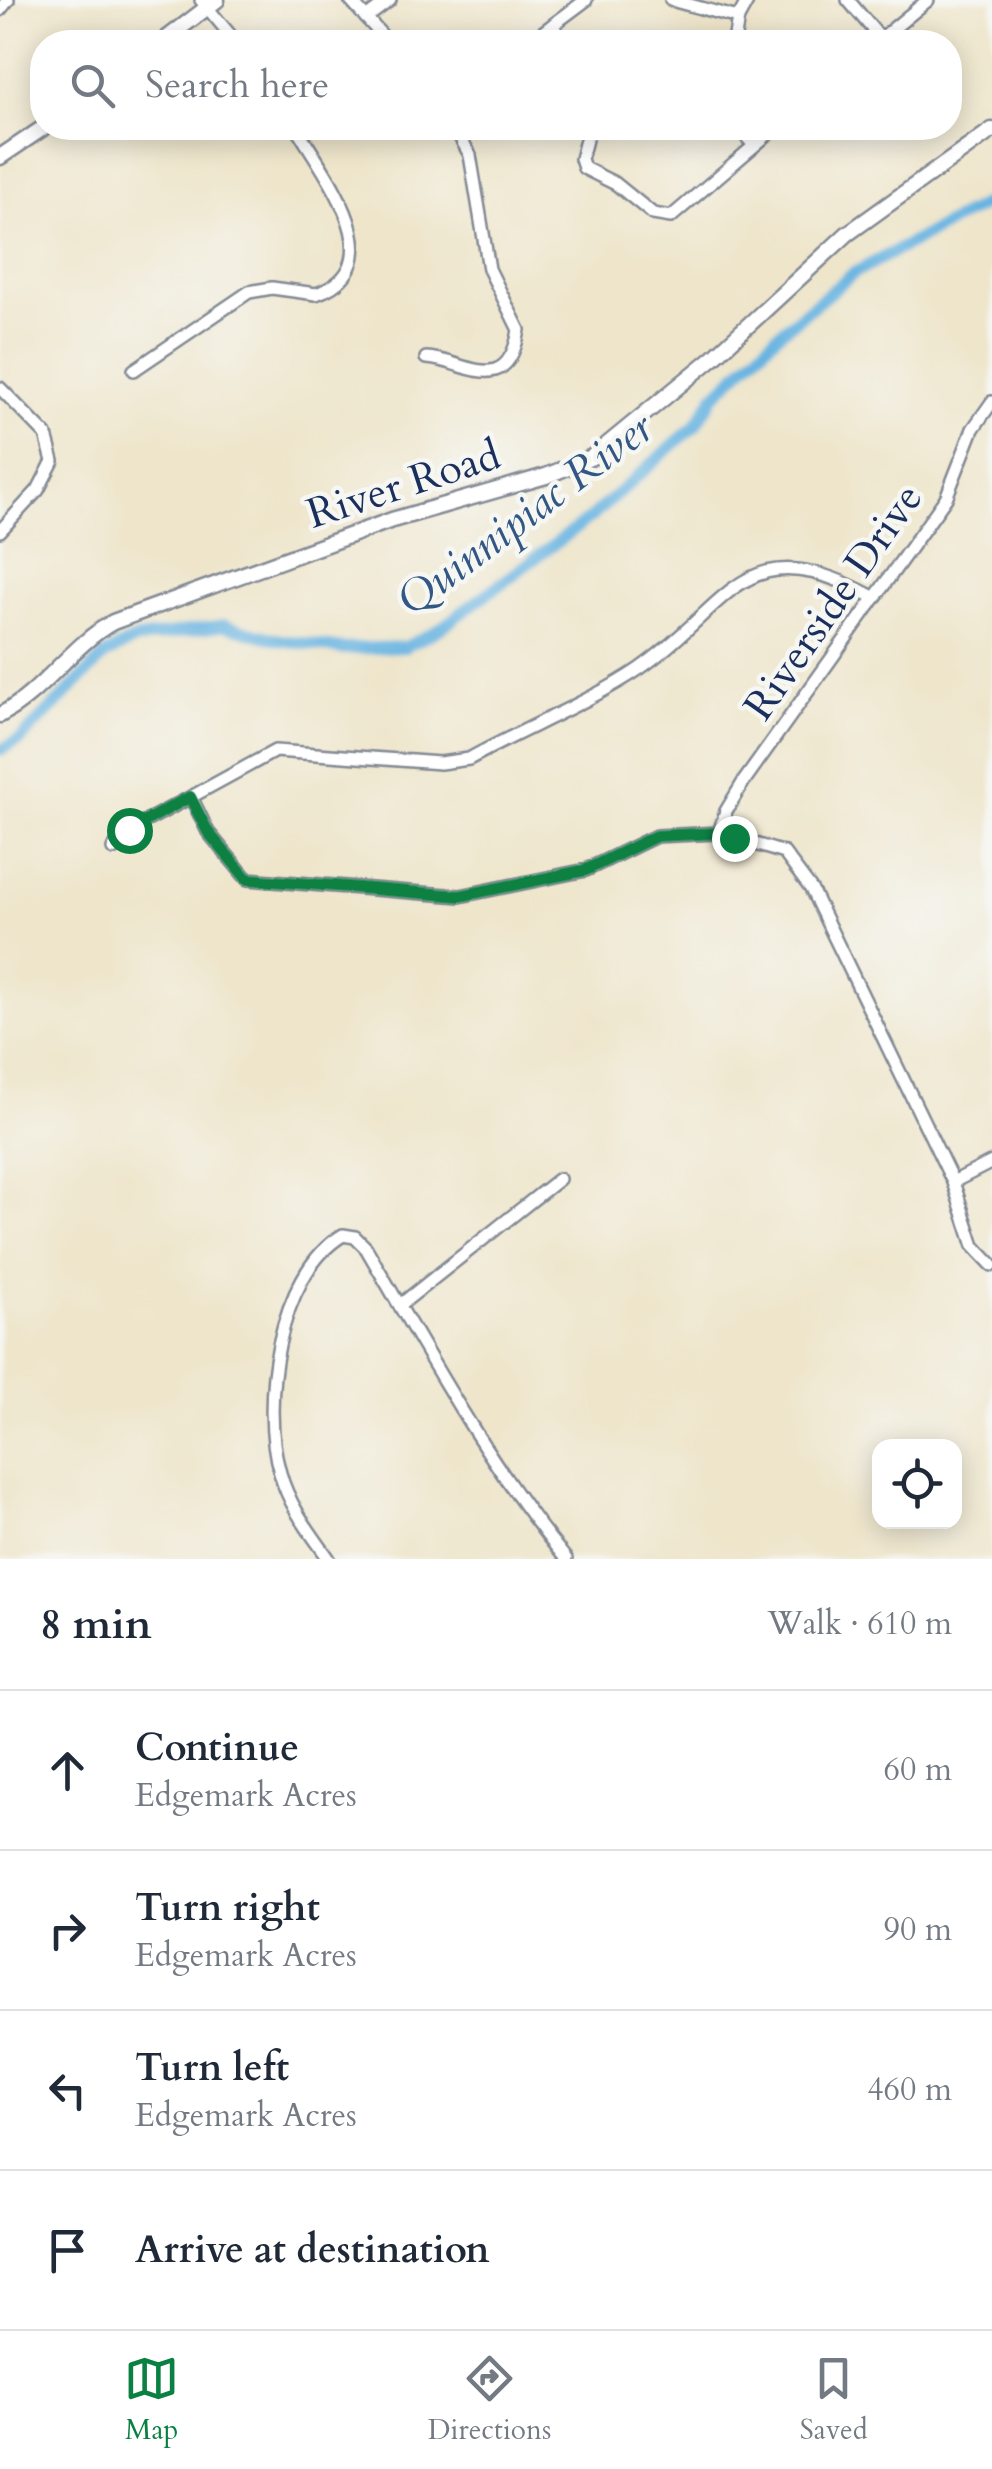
<!DOCTYPE html>
<meta charset="utf-8">
<style>
body{margin:0;font-family:Cardo,serif;background:#f6f6f7;color:#1f2937}
.controls{position:absolute;right:30px;bottom:30px;display:grid;overflow:hidden;border-radius:20px;box-shadow:0 5px 25px #0003}
.controls button{width:90px;height:90px;display:grid;place-items:center;padding:0;border:0;border-bottom:2px solid #e0e1e3;background:#fff;color:#1f2937;font:50px sans-serif}
.stop{position:absolute;width:30px;height:30px;margin:-22px;border:8px solid #0b8043;border-radius:50%;background:#fff}
.stop.end{background:#0b8043;border-color:#fff;box-shadow:0 2px 10px #0008}
.list{margin:0;padding:0;list-style:none}
h2{display:flex;justify-content:space-between;align-items:center;height:130px;margin:0;padding:0 40px;font-size:42px}
h2 small{font-size:32px;font-weight:400;color:#747a83}
.list li{display:grid;grid-template-columns:65px 1fr auto;gap:30px;align-items:center;box-sizing:border-box;height:160px;padding:0 40px;border-top:2px solid #e0e1e3}
.list b{display:block;font-size:38px;white-space:nowrap}
.list p{margin:0;font-size:32px;white-space:nowrap;color:#747a83}
.list em{font-size:32px;font-style:normal;color:#747a83}
.icon{flex:none;width:55px;height:55px;fill:none;stroke:currentColor;stroke-width:2;stroke-linecap:round;stroke-linejoin:round}
.map{position:relative;flex:none;width:992px;height:1559px;overflow:hidden}
.search{position:absolute;background:#fff;box-shadow:0 5px 25px #0003;left:30px;right:30px;top:30px;height:110px;display:flex;align-items:center;gap:25px;box-sizing:border-box;padding:0 35px;border-radius:40px;color:#747a83;font-size:38px}
.sheet{height:770px;background:#fff}
nav{display:flex;justify-content:space-around;align-items:center;box-sizing:border-box;height:140px;border-top:2px solid #e0e1e3;background:#fff;font-size:28px;color:#747a83}
nav a{display:grid;justify-items:center;gap:5px}
nav .on{color:#0b8043}
.map>svg:first-child{display:block}
.lines{fill:none;stroke-linecap:round;stroke-linejoin:round}
.river{stroke:#67b4e1;stroke-width:12}
.minor-casing{stroke:#848a94;stroke-width:16}
.major-casing{stroke:#848a94;stroke-width:19}
.minor{stroke:#fff;stroke-width:11}
.major{stroke:#fff;stroke-width:14}
.route{stroke:#0b8043;stroke-width:12}
.labels{text-anchor:middle;stroke-width:9;stroke-linejoin:round;paint-order:stroke}
.street-label{font-size:42px;fill:#1b2f5e;stroke:#f6f6f2}
.water-label{font-size:45px;font-style:italic;fill:#325785;stroke:#f6f6f2}
</style>
<div class="map">
<svg width="992" height="1559" viewBox="0 0 992 1559">
<rect width="100%" height="100%" fill="#f6f6f2"/>
<filter id="ink" filterUnits="userSpaceOnUse"><feTurbulence type="fractalNoise" baseFrequency=".01" numOctaves="2"/><feDisplacementMap in="SourceGraphic" scale="20" xChannelSelector="R" yChannelSelector="G"/><feConvolveMatrix kernelMatrix="1 2 1 2 8 2 1 2 1" color-interpolation-filters="sRGB"/></filter>
<filter id="wash" filterUnits="userSpaceOnUse"><feTurbulence type="fractalNoise" baseFrequency=".0048" numOctaves="4" result="noise"/><feDisplacementMap in="SourceGraphic" scale="40" xChannelSelector="R" yChannelSelector="G"/><feGaussianBlur stdDeviation="2.25" result="paint"/><feColorMatrix in="noise" values="0 0 0 0 0 0 0 0 0 0 0 0 0 0 0 0 0 1.4 0 .05"/><feComposite in="paint" operator="in"/></filter>
<g filter="url(#wash)">
<rect width="100%" height="100%" fill="#eee5ca"/>
<g class="lines">
<path class="river" d="M 0,750 L 20,740 L 105,655 L 134,640 L 224,625 L 274,639 L 342,649 L 405,647 L 438,630 L 590,518 L 696,425 L 714,396 L 777,335 L 854,273 L 992,200"/>
</g>
</g>
<g filter="url(#ink)">
<g class="lines">
<defs>
<g id="minor">
<path d="M 201,0 L 236,42"/>
<path d="M 350,0 L 388,42"/>
<path d="M 671,0 L 738,18"/>
<path d="M 848,0 L 881,39"/>
<path d="M 0,10 L 8,0"/>
<path d="M 366,18 L 390,0"/>
<path d="M 552,26 L 565,42"/>
<path d="M 530,42 L 586,0"/>
<path d="M 734,42 L 738,18 L 748,0"/>
<path d="M 877,42 L 928,0"/>
<path d="M 589,128 L 581,159 L 584,168 L 616,184 L 653,214 L 671,217 L 775,128"/>
<path d="M 738,128 L 754,145"/>
<path d="M 426,358 C 463,359 507,401 519,330 L 489,269 L 470,155 L 455,128"/>
<path d="M 134,370 L 249,292 L 272,288 L 316,294 C 399,265 322,172 297,128"/>
<path d="M 0,388 L 46,435 L 53,461 L 38,490 L 0,531"/>
<path d="M 191,797 L 275,751 L 440,763 L 469,759 C 521,730 592,701 639,669 C 732,605 742,526 875,598"/>
<path d="M 719,833 L 726,811 L 744,781 L 946,498 L 973,429 L 992,402"/>
<path d="M 113,849 L 129,830 L 191,797 L 208,832 L 247,879 L 460,896 L 586,870 L 656,836 L 719,833 L 784,853 L 811,889 L 953,1182 L 974,1246 L 992,1265"/>
<path d="M 953,1182 L 992,1162"/>
<path d="M 400,1305 L 559,1179"/>
<path d="M 329,1559 C 310,1532 289,1506 280,1473 C 260,1406 277,1274 343,1235 L 355,1237 L 366,1248 C 429,1355 487,1463 566,1559"/>
</g>
<g id="major">
<path d="M 162,42 L 217,0"/>
<path d="M 0,157 L 43,128"/>
<path d="M 0,715 C 44,692 70,646 113,622 L 392,520 L 546,476 L 592,457 L 714,357 L 847,234 L 992,130"/>
</g>
</defs>
<use href="#minor" class="minor-casing"/>
<use href="#major" class="major-casing"/>
<use href="#minor" class="minor"/>
<use href="#major" class="major"/>
</g>
</g>
<g class="lines" filter="url(#ink)">
<path class="route" d="M 129,830 L 190,797 L 208,832 L 247,879 L 460,896 L 586,870 L 656,836 L 719,833 L 734,838"/>
</g>
<g class="labels">
<g class="street-label">
<text transform="translate(403 483) rotate(-18)" y="15">River Road</text>
<text transform="translate(832 601) rotate(-55)" y="15">Riverside Drive</text>
</g>
<g class="water-label">
<text transform="translate(524 513) rotate(-37)" y="16">Quinnipiac River</text>
</g>
</g>
</svg>
<div class="controls">
<button><svg class="icon" aria-label="locate" viewBox="0 0 24 24"><circle cx="12" cy="12" r="6"/><path d="M12 2v4M12 18v4M2 12h4M18 12h4"/></svg></button>
</div>
<div class="stop" style="left:129px;top:830px"></div>
<div class="stop end" style="left:734px;top:838px"></div>
<div class="search"><svg class="icon" aria-label="search" viewBox="0 0 24 24"><circle cx="10" cy="10" r="6"/><path d="M15 15l6 6"/></svg>Search here</div>
</div>
<section class="sheet">
<h2>8 min<small>Walk · 610 m</small></h2>
<ul class="list">
<li><svg class="icon" aria-label="ahead" viewBox="0 0 24 24"><path d="M12 20V5M6 11l6-6 6 6"/></svg><div><b>Continue</b><p>Edgemark Acres</p></div><em>60 m</em></li>
<li><svg class="icon" aria-label="right" viewBox="0 0 24 24"><path d="M7 20v-9h11M14 6l5 5-5 5"/></svg><div><b>Turn right</b><p>Edgemark Acres</p></div><em>90 m</em></li>
<li><svg class="icon" aria-label="left" viewBox="0 0 24 24"><path d="M17 20v-9H6M10 6l-5 5 5 5"/></svg><div><b>Turn left</b><p>Edgemark Acres</p></div><em>460 m</em></li>
<li><svg class="icon" aria-label="arrive" viewBox="0 0 24 24"><path d="M6 21V4h12l-3 4 3 4H6"/></svg><div><b>Arrive at destination</b></div></li>
</ul>
</section>
<nav>
<a class="on"><svg class="icon" aria-label="map" viewBox="0 0 24 24"><path d="M3 6l6-2 6 2 6-2v14l-6 2-6-2-6 2zM9 4v14M15 6v14"/></svg>Map</a>
<a><svg class="icon" aria-label="directions" viewBox="0 0 24 24"><path d="M12 3l9 9-9 9-9-9zM9 14v-3h6M13 9l2 2-2 2"/></svg>Directions</a>
<a><svg class="icon" aria-label="saved" viewBox="0 0 24 24"><path d="M7 4h10v16l-5-4-5 4z"/></svg>Saved</a>
</nav>
